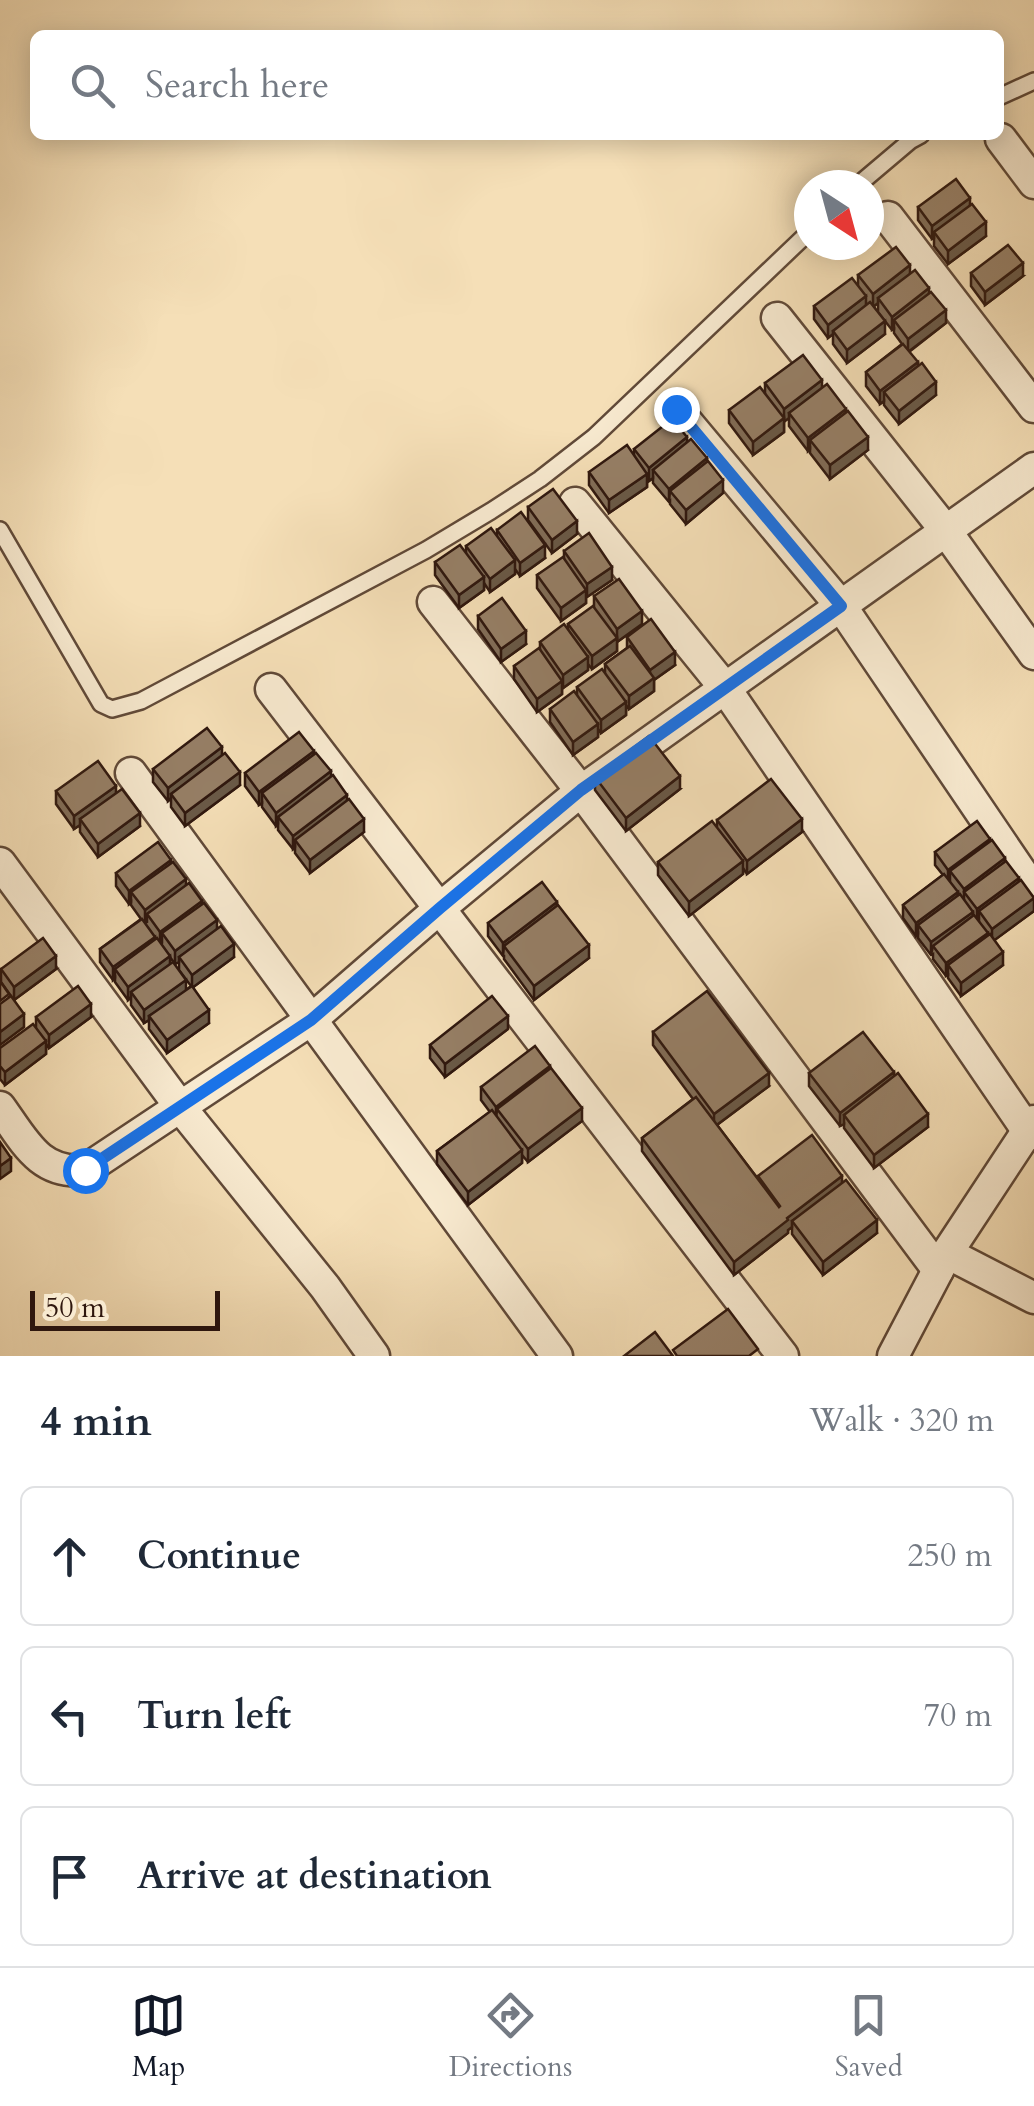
<!DOCTYPE html>
<meta charset="utf-8">
<style>
body{margin:0;font-family:Cardo,serif;background:#f6f6f7;color:#1f2937}
.compass{position:absolute;left:794px;top:170px;width:90px;height:90px;border-radius:50%;background:#fff;box-shadow:0 5px 25px #0003;rotate:144deg}
.scale{position:absolute;left:30px;bottom:25px;width:190px;box-sizing:border-box;padding-left:10px;border:5px solid #2f170e;border-top:0;font-size:28px;line-height:35px;white-space:nowrap;color:#2f170e;-webkit-text-stroke:8px #f8ead0;paint-order:stroke}
.stop{position:absolute;width:30px;height:30px;margin:-22px;border:8px solid #1a73e8;border-radius:50%;background:#fff}
.stop.end{background:#1a73e8;border-color:#fff;box-shadow:0 2px 10px #0008}
.list{margin:0;padding:0;list-style:none}
h2{display:flex;justify-content:space-between;align-items:center;height:130px;margin:0;padding:0 40px;font-size:42px}
h2 small{font-size:32px;font-weight:400;color:#747a83}
.list li{display:grid;grid-template-columns:65px 1fr auto;gap:30px;align-items:center;box-sizing:border-box;height:140px;margin:0 20px 20px;padding:0 20px;border:2px solid #e0e1e3;border-radius:15px}
.list b{display:block;font-size:38px;white-space:nowrap}
.list em{font-size:32px;font-style:normal;color:#747a83}
.icon{flex:none;width:55px;height:55px;fill:none;stroke:currentColor;stroke-width:2;stroke-linecap:round;stroke-linejoin:round}
.map{position:relative;flex:none;width:1034px;height:1356px;overflow:hidden}
.search{position:absolute;background:#fff;box-shadow:0 5px 25px #0003;left:30px;right:30px;top:30px;height:110px;display:flex;align-items:center;gap:25px;box-sizing:border-box;padding:0 35px;border-radius:15px;color:#747a83;font-size:38px}
.sheet{height:610px;background:#fff}
nav{display:flex;justify-content:space-around;align-items:center;box-sizing:border-box;height:140px;border-top:2px solid #e0e1e3;background:#fff;font-size:28px;color:#747a83}
nav a{display:grid;justify-items:center;gap:5px}
nav .on{color:#111827}
.map>svg:first-child{display:block}
.lines{fill:none;stroke-linecap:round;stroke-linejoin:round}
.lane-casing{stroke:#604938;stroke-width:20}
.street-casing{stroke:#604938;stroke-width:35}
.lane{stroke:#f8ead0;stroke-width:15}
.street{stroke:#f8ead0;stroke-width:30}
.wall{fill:#816d58;stroke:#2f170e;stroke-width:2.5;fill-rule:evenodd}
.shaded-wall{fill:#695947;stroke:#2f170e;stroke-width:2.5}
.building{fill:#967f66;stroke:#2f170e;stroke-width:2.5}
.route{stroke:#1a73e8;stroke-width:12}
</style>
<div class="map">
<svg width="1034" height="1356" viewBox="0 0 1034 1356">
<rect width="100%" height="100%" fill="#f5dfb7"/>
<filter id="stains"><feTurbulence type="fractalNoise" baseFrequency=".002" numOctaves="4"/><feColorMatrix values="0 0 0 0 .2 0 0 0 0 .09 0 0 0 0 .02 0 0 0 .5 -.17"/></filter>
<radialGradient id="worn" r=".72"><stop offset=".6" stop-color="#630" stop-opacity="0"/><stop offset="1" stop-color="#630" stop-opacity=".3"/></radialGradient>
<g class="lines">
<defs>
<g id="lane">
<path d="M 999,97 L 1034,81"/>
<path d="M 858,185 L 910,141 L 921,135"/>
<path d="M 0,530 L 101,704 L 112,709 L 141,701 L 426,550 L 491,511 L 540,479 L 594,437 L 809,232"/>
</g>
<g id="street">
<path d="M 1001,139 L 1034,183"/>
<path d="M 888,217 L 1034,407"/>
<path d="M 777,318 L 946,531 L 1034,654"/>
<path d="M 676,409 L 841,606 L 1034,891"/>
<path d="M 575,503 L 725,688 L 1027,1130 L 1034,1134"/>
<path d="M 433,602 L 581,791 L 938,1270"/>
<path d="M 271,689 L 783,1356"/>
<path d="M 131,773 L 557,1356"/>
<path d="M 0,863 L 181,1108 L 325,1287 L 374,1356"/>
<path d="M 0,1107 C 24,1140 39,1175 85,1170 L 311,1020 L 440,908 L 581,791 L 1034,468"/>
<path d="M 947,1253 L 1034,1298"/>
<path d="M 893,1356 L 947,1253 L 1034,1121"/>
</g>
</defs>
<use href="#lane" class="lane-casing"/>
<use href="#street" class="street-casing"/>
<use href="#lane" class="lane"/>
<use href="#street" class="street"/>
</g>
<g class="wall">
<path d="M 970,205 L 986,236 L 948,264 L 934,246 L 934,238 L 932,239 L 918,220 L 918,207 Z"/>
<path d="M 971,273 L 1023,276 L 985,305 L 971,286 Z"/>
<path d="M 910,274 L 929,293 L 946,323 L 909,352 L 936,395 L 899,424 L 884,405 L 884,401 L 880,404 L 866,386 L 866,372 L 902,344 L 894,333 L 894,329 L 892,330 L 878,312 L 878,303 L 874,306 L 885,334 L 847,363 L 833,344 L 833,334 L 828,338 L 814,319 L 814,306 L 858,287 L 858,275 Z"/>
<path d="M 765,383 L 822,388 L 846,413 L 868,450 L 830,479 L 810,453 L 810,449 L 808,451 L 789,426 L 789,418 L 784,421 L 784,432 L 753,455 L 729,423 L 729,410 L 765,394 Z"/>
<path d="M 687,442 L 707,462 L 723,493 L 686,524 L 670,504 L 670,501 L 669,502 L 653,483 L 653,478 L 649,481 L 647,478 L 647,487 L 609,513 L 589,485 L 589,472 L 634,455 L 634,449 Z"/>
<path d="M 528,507 L 577,534 L 552,553 L 528,520 Z"/>
<path d="M 497,530 L 545,558 L 520,576 L 515,569 L 515,574 L 490,592 L 484,583 L 484,590 L 459,608 L 435,575 L 435,562 L 466,553 L 466,546 L 497,535 Z"/>
<path d="M 564,551 L 612,580 L 587,597 L 586,596 L 586,603 L 561,621 L 537,588 L 537,575 L 564,559 Z"/>
<path d="M 594,596 L 642,624 L 617,642 L 617,651 L 592,669 L 588,664 L 588,670 L 563,688 L 562,687 L 562,694 L 537,712 L 514,679 L 514,666 L 540,650 L 540,642 L 568,630 L 568,624 L 594,607 Z"/>
<path d="M 478,616 L 526,644 L 501,662 L 478,629 Z"/>
<path d="M 627,637 L 675,665 L 654,680 L 654,691 L 629,709 L 626,705 L 626,715 L 601,733 L 598,729 L 598,737 L 573,755 L 550,722 L 550,709 L 577,695 L 577,687 L 605,673 L 605,664 L 627,648 Z"/>
<path d="M 222,755 L 240,785 L 185,826 L 171,807 L 171,798 L 168,801 L 153,782 L 153,769 Z"/>
<path d="M 314,755 L 347,801 L 364,832 L 310,873 L 295,853 L 295,847 L 293,849 L 278,830 L 278,824 L 276,826 L 262,807 L 262,803 L 259,805 L 245,786 L 245,773 Z"/>
<path d="M 595,777 L 680,789 L 626,831 L 595,790 Z"/>
<path d="M 56,791 L 116,793 L 140,826 L 98,857 L 80,832 L 80,825 L 74,829 L 56,804 Z"/>
<path d="M 717,820 L 802,832 L 747,874 L 743,868 L 743,874 L 689,916 L 658,875 L 658,862 L 717,826 Z"/>
<path d="M 990,842 L 1019,882 L 1034,898 L 1034,911 L 994,940 L 1003,965 L 961,996 L 948,978 L 948,975 L 946,976 L 933,959 L 933,954 L 931,955 L 918,938 L 918,934 L 916,936 L 903,918 L 903,905 L 943,875 L 935,865 L 935,852 Z"/>
<path d="M 171,864 L 202,905 L 234,957 L 193,987 L 209,1023 L 167,1053 L 149,1029 L 149,1020 L 144,1023 L 131,1005 L 131,997 L 128,1000 L 115,982 L 115,978 L 113,980 L 100,962 L 100,949 L 141,919 L 131,905 L 131,902 L 129,904 L 116,886 L 116,873 ZM 170,957 L 175,964 L 179,962 L 179,970 L 170,964 ZM 179,970 L 191,986 L 186,990 Z"/>
<path d="M 557,905 L 589,958 L 534,1000 L 504,959 L 504,956 L 503,956 L 488,936 L 488,923 Z"/>
<path d="M 1,969 L 56,969 L 14,1000 L 24,1027 L 9,997 L 11,996 L 1,982 Z"/>
<path d="M 36,1017 L 91,1017 L 49,1048 L 46,1044 L 46,1054 L 5,1085 L 0,1079 L 0,1048 L 36,1028 Z"/>
<path d="M 508,1029 L 445,1077 L 430,1058 L 430,1045 Z"/>
<path d="M 653,1032 L 769,1086 L 717,1125 L 758,1179 L 758,1176 L 842,1183 L 877,1233 L 823,1275 L 792,1234 L 792,1227 L 788,1230 L 788,1233 L 734,1275 L 642,1151 L 642,1138 L 693,1099 L 653,1045 Z"/>
<path d="M 550,1068 L 582,1121 L 528,1162 L 522,1155 L 522,1163 L 468,1205 L 437,1164 L 437,1151 L 490,1112 L 481,1100 L 481,1087 Z"/>
<path d="M 809,1073 L 894,1076 L 928,1127 L 874,1168 L 844,1128 L 844,1124 L 840,1126 L 809,1086 Z"/>
</g>
<g class="shaded-wall">
<path d="M 970,198 L 970,211 L 934,232 L 934,238 L 932,239 L 932,226 Z"/>
<path d="M 986,222 L 986,236 L 948,264 L 948,251 Z"/>
<path d="M 1023,263 L 1023,276 L 985,305 L 985,292 Z"/>
<path d="M 910,265 L 910,278 L 878,298 L 878,303 L 873,307 L 873,294 Z"/>
<path d="M 929,288 L 929,302 L 894,320 L 894,329 L 892,330 L 892,317 Z"/>
<path d="M 866,296 L 866,309 L 833,331 L 833,334 L 828,338 L 828,325 Z"/>
<path d="M 946,310 L 946,323 L 908,352 L 908,339 Z"/>
<path d="M 885,321 L 885,334 L 847,363 L 847,350 Z"/>
<path d="M 918,362 L 918,376 L 884,392 L 884,401 L 880,404 L 880,391 Z"/>
<path d="M 822,380 L 822,393 L 789,413 L 789,418 L 784,422 L 784,409 Z"/>
<path d="M 936,382 L 936,395 L 899,424 L 899,411 Z"/>
<path d="M 846,409 L 846,423 L 810,440 L 810,449 L 808,451 L 808,438 Z"/>
<path d="M 784,418 L 784,432 L 753,455 L 753,442 Z"/>
<path d="M 687,437 L 687,450 L 653,470 L 653,478 L 649,481 L 649,468 Z"/>
<path d="M 868,437 L 868,450 L 830,479 L 830,465 Z"/>
<path d="M 707,458 L 707,471 L 670,491 L 669,502 L 669,489 Z"/>
<path d="M 647,474 L 647,487 L 609,513 L 609,500 Z"/>
<path d="M 723,480 L 723,493 L 686,524 L 686,510 Z"/>
<path d="M 577,521 L 577,534 L 552,553 L 552,540 Z"/>
<path d="M 545,545 L 545,558 L 520,576 L 520,563 Z"/>
<path d="M 515,560 L 515,574 L 490,592 L 490,579 Z"/>
<path d="M 612,567 L 612,580 L 587,597 L 587,584 Z"/>
<path d="M 484,577 L 484,590 L 459,608 L 459,595 Z"/>
<path d="M 586,590 L 586,603 L 561,621 L 561,608 Z"/>
<path d="M 642,611 L 642,624 L 617,642 L 617,629 Z"/>
<path d="M 526,631 L 526,644 L 501,662 L 501,649 Z"/>
<path d="M 617,638 L 617,651 L 592,669 L 592,656 Z"/>
<path d="M 675,652 L 675,665 L 654,680 L 654,691 L 629,709 L 629,696 L 650,681 L 650,670 Z"/>
<path d="M 588,657 L 588,670 L 563,688 L 563,675 Z"/>
<path d="M 562,681 L 562,694 L 537,712 L 537,699 Z"/>
<path d="M 626,702 L 626,715 L 601,733 L 601,720 Z"/>
<path d="M 598,724 L 598,737 L 573,755 L 573,742 Z"/>
<path d="M 222,747 L 222,760 L 171,794 L 171,798 L 168,801 L 168,788 Z"/>
<path d="M 314,751 L 314,764 L 262,793 L 262,803 L 259,805 L 259,792 Z"/>
<path d="M 331,771 L 331,784 L 278,817 L 278,824 L 276,826 L 276,813 Z"/>
<path d="M 240,772 L 240,785 L 185,826 L 185,813 Z"/>
<path d="M 680,776 L 680,789 L 626,831 L 626,818 Z"/>
<path d="M 116,786 L 116,799 L 80,819 L 80,825 L 74,829 L 74,816 Z"/>
<path d="M 347,795 L 347,808 L 295,840 L 295,847 L 293,849 L 293,836 Z"/>
<path d="M 140,813 L 140,826 L 98,857 L 98,844 Z"/>
<path d="M 364,819 L 364,832 L 310,873 L 310,860 Z"/>
<path d="M 802,819 L 802,832 L 747,874 L 747,861 Z"/>
<path d="M 990,839 L 990,852 L 950,871 L 950,881 L 948,883 L 948,870 Z"/>
<path d="M 1005,858 L 1005,871 L 964,892 L 964,902 L 964,889 Z"/>
<path d="M 171,860 L 171,873 L 131,892 L 131,902 L 129,904 L 129,891 Z"/>
<path d="M 743,861 L 743,874 L 689,916 L 689,902 Z"/>
<path d="M 1019,878 L 1019,891 L 979,911 L 979,921 L 977,922 L 977,909 Z"/>
<path d="M 186,879 L 186,892 L 147,914 L 147,922 L 145,923 L 145,910 Z"/>
<path d="M 958,892 L 958,905 L 918,925 L 918,934 L 916,936 L 916,923 Z"/>
<path d="M 1034,898 L 1034,911 L 992,942 L 992,929 Z"/>
<path d="M 202,901 L 202,914 L 162,933 L 162,943 L 160,945 L 160,932 Z"/>
<path d="M 557,902 L 557,915 L 504,946 L 503,956 L 503,943 Z"/>
<path d="M 973,912 L 973,925 L 933,946 L 931,955 L 931,942 Z"/>
<path d="M 217,920 L 217,934 L 179,957 L 179,962 L 175,964 L 175,951 Z"/>
<path d="M 988,933 L 988,946 L 948,965 L 948,975 L 946,976 L 946,963 Z"/>
<path d="M 155,937 L 155,950 L 115,969 L 115,978 L 113,980 L 113,967 Z"/>
<path d="M 234,944 L 234,957 L 192,988 L 192,975 Z"/>
<path d="M 589,945 L 589,958 L 534,1000 L 534,986 Z"/>
<path d="M 1003,952 L 1003,965 L 961,996 L 961,983 Z"/>
<path d="M 56,956 L 56,969 L 14,1000 L 14,987 Z"/>
<path d="M 170,956 L 170,969 L 131,992 L 131,997 L 128,1000 L 128,987 Z"/>
<path d="M 186,980 L 186,993 L 149,1016 L 149,1020 L 144,1023 L 144,1010 Z"/>
<path d="M 91,1004 L 91,1017 L 49,1048 L 49,1035 Z"/>
<path d="M 209,1010 L 209,1023 L 167,1053 L 167,1040 Z"/>
<path d="M 24,1014 L 24,1027 L 0,1045 L 0,1032 Z"/>
<path d="M 508,1016 L 508,1029 L 445,1077 L 445,1064 Z"/>
<path d="M 46,1041 L 46,1054 L 5,1085 L 5,1072 Z"/>
<path d="M 550,1066 L 550,1079 L 497,1109 L 496,1120 L 496,1107 Z"/>
<path d="M 894,1072 L 894,1085 L 844,1115 L 844,1124 L 840,1126 L 840,1113 Z"/>
<path d="M 769,1073 L 769,1086 L 714,1127 L 714,1114 Z"/>
<path d="M 582,1108 L 582,1121 L 528,1162 L 528,1149 Z"/>
<path d="M 928,1114 L 928,1127 L 874,1168 L 874,1155 Z"/>
<path d="M 522,1150 L 522,1163 L 468,1205 L 468,1192 Z"/>
<path d="M 11,1158 L 11,1171 L 0,1179 L 0,1166 Z"/>
<path d="M 842,1176 L 842,1189 L 792,1221 L 792,1227 L 788,1230 L 788,1233 L 734,1275 L 734,1262 L 787,1218 Z"/>
<path d="M 877,1220 L 877,1233 L 823,1275 L 823,1262 Z"/>
</g>
<g class="building">
<path d="M 956,179 L 970,198 L 932,226 L 918,207 Z"/>
<path d="M 972,204 L 986,222 L 948,251 L 934,232 Z"/>
<path d="M 1008,245 L 1023,263 L 985,292 L 971,273 Z"/>
<path d="M 896,247 L 910,265 L 873,294 L 858,275 Z"/>
<path d="M 915,270 L 929,288 L 892,317 L 878,298 Z"/>
<path d="M 852,278 L 866,296 L 828,325 L 814,306 Z"/>
<path d="M 931,292 L 946,310 L 908,339 L 894,320 Z"/>
<path d="M 870,302 L 885,321 L 847,350 L 833,331 Z"/>
<path d="M 903,344 L 918,362 L 880,391 L 866,372 Z"/>
<path d="M 803,355 L 822,380 L 784,409 L 765,383 Z"/>
<path d="M 922,363 L 936,382 L 899,411 L 884,392 Z"/>
<path d="M 827,384 L 846,409 L 808,438 L 789,413 Z"/>
<path d="M 760,387 L 784,418 L 753,442 L 729,410 Z"/>
<path d="M 848,411 L 868,437 L 830,465 L 810,440 Z"/>
<path d="M 672,419 L 687,437 L 649,468 L 634,449 Z"/>
<path d="M 691,439 L 707,458 L 669,489 L 653,470 Z"/>
<path d="M 627,445 L 647,474 L 609,500 L 589,472 Z"/>
<path d="M 708,461 L 723,480 L 686,510 L 670,491 Z"/>
<path d="M 553,489 L 577,521 L 552,540 L 528,507 Z"/>
<path d="M 521,512 L 545,545 L 520,563 L 497,530 Z"/>
<path d="M 491,528 L 515,560 L 490,579 L 466,546 Z"/>
<path d="M 589,533 L 612,567 L 587,584 L 564,551 Z"/>
<path d="M 460,545 L 484,577 L 459,595 L 435,562 Z"/>
<path d="M 563,557 L 586,590 L 561,608 L 537,575 Z"/>
<path d="M 619,579 L 642,611 L 617,629 L 594,596 Z"/>
<path d="M 502,598 L 526,631 L 501,649 L 478,616 Z"/>
<path d="M 593,606 L 617,638 L 592,656 L 568,624 Z"/>
<path d="M 651,619 L 675,652 L 650,670 L 627,637 Z"/>
<path d="M 564,624 L 588,657 L 563,675 L 540,642 Z"/>
<path d="M 630,646 L 654,678 L 629,696 L 605,664 Z"/>
<path d="M 539,648 L 562,681 L 537,699 L 514,666 Z"/>
<path d="M 602,669 L 626,702 L 601,720 L 577,687 Z"/>
<path d="M 574,691 L 598,724 L 573,742 L 550,709 Z"/>
<path d="M 207,728 L 222,747 L 168,788 L 153,769 Z"/>
<path d="M 299,732 L 314,751 L 259,792 L 245,773 Z"/>
<path d="M 649,736 L 680,776 L 626,818 L 595,777 Z"/>
<path d="M 225,753 L 240,772 L 185,813 L 171,794 Z"/>
<path d="M 316,753 L 331,771 L 276,813 L 262,793 Z"/>
<path d="M 98,761 L 116,786 L 74,816 L 56,791 Z"/>
<path d="M 333,775 L 347,795 L 293,836 L 278,817 Z"/>
<path d="M 771,779 L 802,819 L 747,861 L 717,820 Z"/>
<path d="M 122,789 L 140,813 L 98,844 L 80,819 Z"/>
<path d="M 349,799 L 364,819 L 310,860 L 295,840 Z"/>
<path d="M 712,821 L 743,861 L 689,902 L 658,862 Z"/>
<path d="M 977,821 L 990,839 L 948,870 L 935,852 Z"/>
<path d="M 992,840 L 1005,858 L 964,889 L 950,871 Z"/>
<path d="M 158,842 L 171,860 L 129,891 L 116,873 Z"/>
<path d="M 1006,861 L 1019,878 L 977,909 L 964,892 Z"/>
<path d="M 173,862 L 186,879 L 145,910 L 131,892 Z"/>
<path d="M 944,874 L 958,892 L 916,923 L 903,905 Z"/>
<path d="M 1021,880 L 1034,898 L 992,929 L 979,911 Z"/>
<path d="M 542,882 L 557,902 L 503,943 L 488,923 Z"/>
<path d="M 189,883 L 202,901 L 160,932 L 147,914 Z"/>
<path d="M 960,894 L 973,912 L 931,942 L 918,925 Z"/>
<path d="M 204,903 L 217,920 L 175,951 L 162,933 Z"/>
<path d="M 558,905 L 589,945 L 534,986 L 504,946 Z"/>
<path d="M 974,915 L 988,933 L 946,963 L 933,946 Z"/>
<path d="M 142,919 L 155,937 L 113,967 L 100,949 Z"/>
<path d="M 221,926 L 234,944 L 192,975 L 179,957 Z"/>
<path d="M 990,934 L 1003,952 L 961,983 L 948,965 Z"/>
<path d="M 43,938 L 56,956 L 14,987 L 1,969 Z"/>
<path d="M 157,938 L 170,956 L 128,987 L 115,969 Z"/>
<path d="M 173,962 L 186,980 L 144,1010 L 131,992 Z"/>
<path d="M 0,981 L 9,994 L 0,1001 Z"/>
<path d="M 78,986 L 91,1004 L 49,1035 L 36,1017 Z"/>
<path d="M 192,986 L 209,1010 L 167,1040 L 149,1016 Z"/>
<path d="M 707,991 L 769,1073 L 714,1114 L 653,1032 Z"/>
<path d="M 11,996 L 24,1014 L 0,1032 L 0,1004 Z"/>
<path d="M 492,996 L 508,1016 L 445,1064 L 430,1045 Z"/>
<path d="M 33,1024 L 46,1041 L 5,1072 L 0,1066 L 0,1048 Z"/>
<path d="M 863,1032 L 894,1072 L 840,1113 L 809,1073 Z"/>
<path d="M 535,1046 L 550,1066 L 496,1107 L 481,1087 Z"/>
<path d="M 551,1068 L 582,1108 L 528,1149 L 497,1109 Z"/>
<path d="M 898,1073 L 928,1114 L 874,1155 L 844,1115 Z"/>
<path d="M 696,1097 L 779,1207 L 780,1206 L 758,1176 L 812,1135 L 842,1176 L 787,1218 L 788,1220 L 734,1262 L 642,1138 Z"/>
<path d="M 492,1110 L 522,1150 L 468,1192 L 437,1151 Z"/>
<path d="M 0,1142 L 11,1158 L 0,1166 Z"/>
<path d="M 846,1180 L 877,1220 L 823,1262 L 792,1221 Z"/>
<path d="M 728,1309 L 758,1349 L 749,1356 L 677,1356 L 673,1350 Z"/>
<path d="M 655,1332 L 673,1356 L 624,1356 Z"/>
</g>
<g class="lines">
<path class="route" d="M 85,1170 L 311,1020 L 440,908 L 581,790 L 841,606 L 676,409"/>
</g>
<rect width="100%" height="100%" filter="url(#stains)"/>
<rect width="100%" height="100%" fill="url(#worn)"/>
</svg>
<svg class="compass" viewBox="-18 -18 36 36"><path d="M0-13l5 13h-10z" fill="#e53935"/><path d="M0 13l5-13h-10z" fill="#747a83"/></svg>
<div class="scale">50 m</div>
<div class="stop" style="left:85px;top:1170px"></div>
<div class="stop end" style="left:676px;top:409px"></div>
<div class="search"><svg class="icon" aria-label="search" viewBox="0 0 24 24"><circle cx="10" cy="10" r="6"/><path d="M15 15l6 6"/></svg>Search here</div>
</div>
<section class="sheet">
<h2>4 min<small>Walk · 320 m</small></h2>
<ul class="list">
<li><svg class="icon" aria-label="ahead" viewBox="0 0 24 24"><path d="M12 20V5M6 11l6-6 6 6"/></svg><div><b>Continue</b></div><em>250 m</em></li>
<li><svg class="icon" aria-label="left" viewBox="0 0 24 24"><path d="M17 20v-9H6M10 6l-5 5 5 5"/></svg><div><b>Turn left</b></div><em>70 m</em></li>
<li><svg class="icon" aria-label="arrive" viewBox="0 0 24 24"><path d="M6 21V4h12l-3 4 3 4H6"/></svg><div><b>Arrive at destination</b></div></li>
</ul>
</section>
<nav>
<a class="on"><svg class="icon" aria-label="map" viewBox="0 0 24 24"><path d="M3 6l6-2 6 2 6-2v14l-6 2-6-2-6 2zM9 4v14M15 6v14"/></svg>Map</a>
<a><svg class="icon" aria-label="directions" viewBox="0 0 24 24"><path d="M12 3l9 9-9 9-9-9zM9 14v-3h6M13 9l2 2-2 2"/></svg>Directions</a>
<a><svg class="icon" aria-label="saved" viewBox="0 0 24 24"><path d="M7 4h10v16l-5-4-5 4z"/></svg>Saved</a>
</nav>
